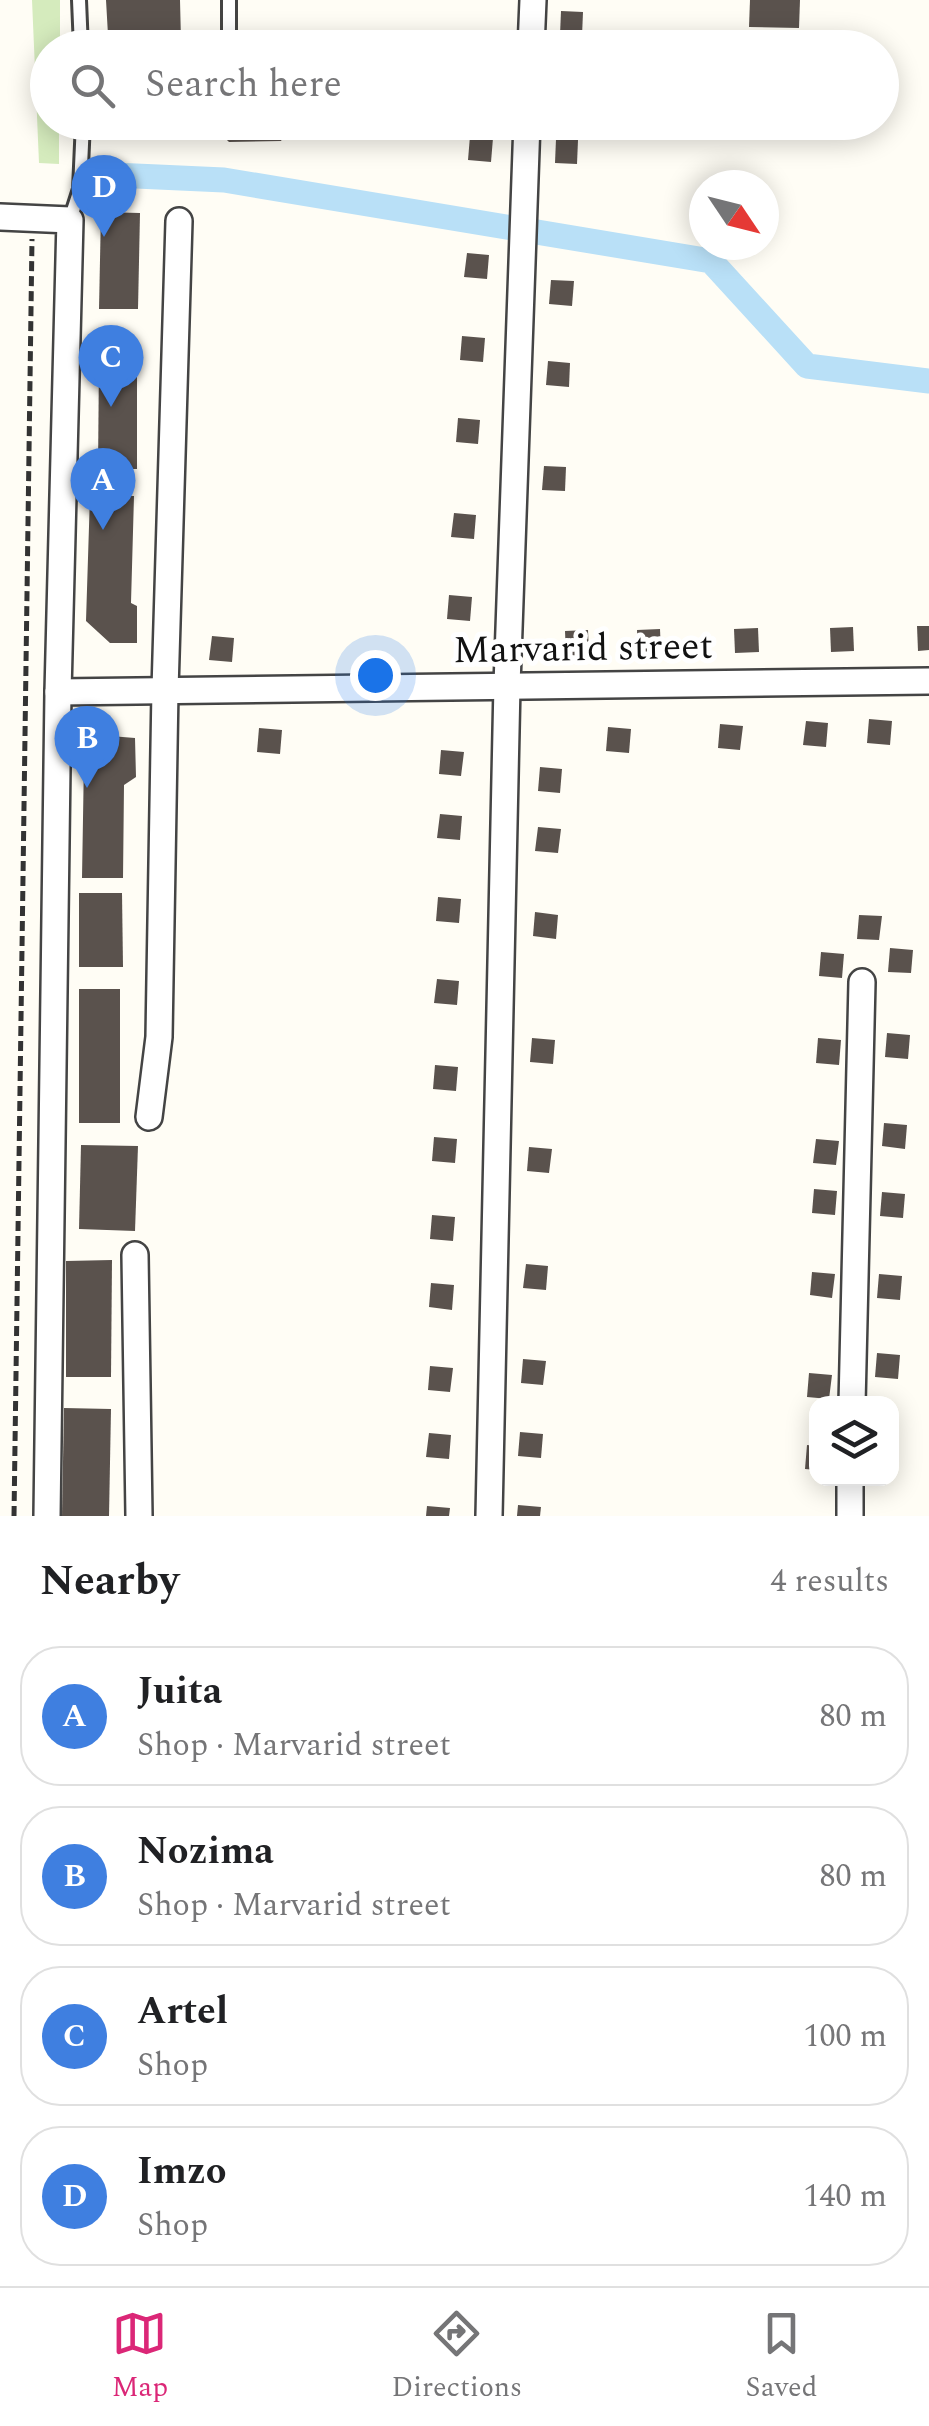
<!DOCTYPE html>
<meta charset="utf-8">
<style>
body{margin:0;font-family:Spectral,serif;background:#f6f6f6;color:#202124}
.controls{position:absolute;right:30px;bottom:30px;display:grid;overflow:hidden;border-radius:20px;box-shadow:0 5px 25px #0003}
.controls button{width:90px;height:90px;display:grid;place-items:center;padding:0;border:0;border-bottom:2px solid #e0e0e0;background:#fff;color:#202124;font:50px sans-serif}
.compass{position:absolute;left:689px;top:170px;width:90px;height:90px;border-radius:50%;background:#fff;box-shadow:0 5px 25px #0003;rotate:125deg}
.you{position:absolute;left:375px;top:675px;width:35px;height:35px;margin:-25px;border:8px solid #fff;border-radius:50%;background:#1a73e8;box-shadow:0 0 0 15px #1a73e833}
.badge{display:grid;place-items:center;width:65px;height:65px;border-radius:50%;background:#db2777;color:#fff;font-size:32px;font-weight:700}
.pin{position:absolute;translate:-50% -82px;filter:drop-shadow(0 2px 5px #0008)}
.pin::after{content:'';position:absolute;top:52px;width:35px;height:30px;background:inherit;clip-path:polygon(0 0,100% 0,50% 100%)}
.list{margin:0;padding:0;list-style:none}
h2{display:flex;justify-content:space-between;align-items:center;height:130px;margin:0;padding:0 40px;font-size:42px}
h2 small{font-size:32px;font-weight:400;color:#757577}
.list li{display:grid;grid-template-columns:65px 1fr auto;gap:30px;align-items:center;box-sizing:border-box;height:140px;margin:0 20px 20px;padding:0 20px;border:2px solid #e0e0e0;border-radius:40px}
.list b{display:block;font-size:38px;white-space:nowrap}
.list p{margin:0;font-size:32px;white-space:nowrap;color:#757577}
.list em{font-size:32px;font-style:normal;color:#757577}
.icon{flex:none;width:55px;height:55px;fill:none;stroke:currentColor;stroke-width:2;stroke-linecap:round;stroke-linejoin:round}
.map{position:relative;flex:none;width:929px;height:1516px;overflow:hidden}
.search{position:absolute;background:#fff;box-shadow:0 5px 25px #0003;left:30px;right:30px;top:30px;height:110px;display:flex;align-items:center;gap:25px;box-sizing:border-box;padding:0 35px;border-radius:55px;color:#757577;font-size:38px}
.sheet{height:770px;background:#fff}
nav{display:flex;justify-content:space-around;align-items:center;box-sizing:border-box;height:140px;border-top:2px solid #e0e0e0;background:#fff;font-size:28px;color:#757577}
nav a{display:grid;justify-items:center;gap:5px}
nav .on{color:#db2777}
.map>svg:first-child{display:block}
.green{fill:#d5ebbd}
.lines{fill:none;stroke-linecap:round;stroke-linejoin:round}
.canal{stroke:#b9e0f7;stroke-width:25}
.building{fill:#5a524d}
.lane-casing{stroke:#444;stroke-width:18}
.street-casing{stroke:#444;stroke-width:30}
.path{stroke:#333;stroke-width:5;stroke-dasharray:10 5;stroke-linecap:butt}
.lane{stroke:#fff;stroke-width:12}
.street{stroke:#fff;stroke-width:25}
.labels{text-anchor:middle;stroke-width:10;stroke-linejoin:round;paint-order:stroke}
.street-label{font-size:38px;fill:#111;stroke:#fff}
</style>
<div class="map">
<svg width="929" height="1516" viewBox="0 0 929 1516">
<rect width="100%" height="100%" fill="#fffdf5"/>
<path class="green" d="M 32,0 L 60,0 L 60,47 L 48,48 L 48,122 L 59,123 L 59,164 L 39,163 Z"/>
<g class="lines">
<path class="canal" d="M 92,174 L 224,180 L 711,261 L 807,366 L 929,381"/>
</g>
<g class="building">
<path d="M 106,0 L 180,0 L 181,41 L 172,42 L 173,48 L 115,48 L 115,40 L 108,35 Z"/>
<path d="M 750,0 L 800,0 L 799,28 L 749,27 Z"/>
<path d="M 561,11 L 583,12 L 582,36 L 560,35 Z"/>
<path d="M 473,32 L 496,34 L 495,48 L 472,48 Z"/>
<path d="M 137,122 L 300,122 L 299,135 L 285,134 L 281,141 L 229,142 L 222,135 L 161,137 L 157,131 L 150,134 Z"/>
<path d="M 470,136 L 493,138 L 491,162 L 468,160 Z"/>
<path d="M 556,139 L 578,140 L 577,164 L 555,163 Z"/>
<path d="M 101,212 L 140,213 L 138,309 L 99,309 Z"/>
<path d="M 467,253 L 489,255 L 487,279 L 464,277 Z"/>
<path d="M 551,280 L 574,281 L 572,306 L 549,304 Z"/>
<path d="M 462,336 L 485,338 L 483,362 L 460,360 Z"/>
<path d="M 99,360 L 137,360 L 137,469 L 98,469 Z"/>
<path d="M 548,361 L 570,363 L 569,387 L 546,385 Z"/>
<path d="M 458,418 L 480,420 L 478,444 L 456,442 Z"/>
<path d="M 544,466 L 566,467 L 565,491 L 542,490 Z"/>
<path d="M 90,495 L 134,496 L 131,603 L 137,606 L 137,643 L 110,643 L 86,621 Z"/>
<path d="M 454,513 L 476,515 L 474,539 L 451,537 Z"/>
<path d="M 449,595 L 472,597 L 470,621 L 447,619 Z"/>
<path d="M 917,626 L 929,626 L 929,650 L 918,651 Z"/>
<path d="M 853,627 L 854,651 L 831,652 L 830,628 Z"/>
<path d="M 758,628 L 759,652 L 735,653 L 734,629 Z"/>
<path d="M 660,629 L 661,653 L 638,654 L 637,630 Z"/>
<path d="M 588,630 L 589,654 L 566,656 L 565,631 Z"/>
<path d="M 212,636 L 234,638 L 232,662 L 209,660 Z"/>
<path d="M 869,719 L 892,721 L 890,745 L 867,743 Z"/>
<path d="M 806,721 L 828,723 L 826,747 L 803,745 Z"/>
<path d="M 720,724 L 743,726 L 740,750 L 718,748 Z"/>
<path d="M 608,727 L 631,729 L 629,753 L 606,751 Z"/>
<path d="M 259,728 L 282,730 L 280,754 L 257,752 Z"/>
<path d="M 110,736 L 135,738 L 136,777 L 124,785 L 123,878 L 82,878 L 84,759 Z"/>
<path d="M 441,750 L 464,752 L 461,776 L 439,774 Z"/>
<path d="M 540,767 L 562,769 L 560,793 L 538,791 Z"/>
<path d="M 440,814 L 462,816 L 460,840 L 437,838 Z"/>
<path d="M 538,827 L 561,829 L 558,853 L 535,851 Z"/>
<path d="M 79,893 L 122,893 L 123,967 L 79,967 Z"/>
<path d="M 438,897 L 461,899 L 459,923 L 436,921 Z"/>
<path d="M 535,912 L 558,915 L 556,939 L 533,936 Z"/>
<path d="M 859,915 L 882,916 L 879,940 L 857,939 Z"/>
<path d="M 890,948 L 913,950 L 911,973 L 888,972 Z"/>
<path d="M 821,952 L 844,954 L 842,978 L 819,976 Z"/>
<path d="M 437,979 L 459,981 L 457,1005 L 434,1003 Z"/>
<rect x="79" y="989" width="41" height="134"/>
<path d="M 887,1033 L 910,1035 L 908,1059 L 885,1057 Z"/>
<path d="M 532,1038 L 555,1040 L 553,1064 L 530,1062 Z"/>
<path d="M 818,1038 L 841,1040 L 839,1065 L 816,1063 Z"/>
<path d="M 435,1065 L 458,1067 L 456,1091 L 433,1089 Z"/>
<path d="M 884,1123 L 907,1125 L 905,1149 L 882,1146 Z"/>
<path d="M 434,1137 L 457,1139 L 455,1163 L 432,1161 Z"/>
<path d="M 816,1139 L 839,1141 L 836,1165 L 813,1163 Z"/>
<path d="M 81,1145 L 138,1146 L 135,1231 L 79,1229 Z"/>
<path d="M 529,1147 L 552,1149 L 549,1173 L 527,1171 Z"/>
<path d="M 814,1189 L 837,1191 L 835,1215 L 812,1213 Z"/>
<path d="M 882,1192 L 905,1194 L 903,1218 L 880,1216 Z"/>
<path d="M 432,1215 L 455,1217 L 453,1241 L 430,1239 Z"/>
<path d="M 112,1260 L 111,1377 L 66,1377 L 66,1261 Z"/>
<path d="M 526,1264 L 548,1266 L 546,1290 L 523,1288 Z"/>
<path d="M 812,1272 L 835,1274 L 832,1298 L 810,1295 Z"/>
<path d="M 879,1274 L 902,1276 L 900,1300 L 877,1298 Z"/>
<path d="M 431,1283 L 454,1285 L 452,1310 L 429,1307 Z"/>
<path d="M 877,1353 L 900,1355 L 898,1379 L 875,1377 Z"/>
<path d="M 523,1359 L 546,1361 L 543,1385 L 521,1383 Z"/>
<path d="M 430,1366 L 453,1368 L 450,1392 L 428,1390 Z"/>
<path d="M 809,1373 L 832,1375 L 829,1399 L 807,1397 Z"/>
<path d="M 64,1408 L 111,1409 L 109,1516 L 62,1516 Z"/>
<path d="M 520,1432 L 543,1434 L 541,1458 L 518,1456 Z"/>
<path d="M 429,1433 L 451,1435 L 449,1459 L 426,1457 Z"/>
<path d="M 807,1445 L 816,1446 L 816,1470 L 805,1469 Z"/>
<path d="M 518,1505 L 541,1507 L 540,1516 L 517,1516 Z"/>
<path d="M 427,1506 L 450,1508 L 449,1516 L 426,1516 Z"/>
</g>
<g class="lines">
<defs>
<g id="lane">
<path d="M 79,0 L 81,48"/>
<path d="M 229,0 L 229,48"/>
<path d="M 70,220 L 80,189 L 83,122"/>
</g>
<g id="street">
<path d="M 531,48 L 533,0"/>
<path d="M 0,217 L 70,220 L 58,692 L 47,1516"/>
<path d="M 58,692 L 929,681"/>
<path d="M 149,1117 L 159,1037 L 165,690 L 179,221"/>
<path d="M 135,1255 L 139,1516"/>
<path d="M 852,1404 L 862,982"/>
<path d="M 489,1516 L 507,685 L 527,122"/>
<path d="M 850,1516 L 850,1478"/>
</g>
</defs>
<use href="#lane" class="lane-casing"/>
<use href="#street" class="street-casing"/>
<path class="path" d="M 14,1516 L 32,239"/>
<use href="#lane" class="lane"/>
<use href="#street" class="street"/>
</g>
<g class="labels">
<g class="street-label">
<text transform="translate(583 647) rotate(-1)" y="13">Marvarid street</text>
</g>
</g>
</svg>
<div class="controls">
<button><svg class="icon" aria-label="layers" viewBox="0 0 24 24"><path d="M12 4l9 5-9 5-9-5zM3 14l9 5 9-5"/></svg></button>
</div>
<svg class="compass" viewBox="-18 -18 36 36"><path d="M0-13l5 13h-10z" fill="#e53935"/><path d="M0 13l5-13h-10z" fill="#757577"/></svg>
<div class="you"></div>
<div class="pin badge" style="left:103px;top:530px;background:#3f7fe0">A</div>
<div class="pin badge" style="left:87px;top:788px;background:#3f7fe0">B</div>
<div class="pin badge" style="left:111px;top:407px;background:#3f7fe0">C</div>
<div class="pin badge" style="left:104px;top:237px;background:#3f7fe0">D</div>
<div class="search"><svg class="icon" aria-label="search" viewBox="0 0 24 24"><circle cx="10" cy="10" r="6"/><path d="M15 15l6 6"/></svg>Search here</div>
</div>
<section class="sheet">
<h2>Nearby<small>4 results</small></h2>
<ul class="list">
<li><span class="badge" style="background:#3f7fe0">A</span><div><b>Juita</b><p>Shop · Marvarid street</p></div><em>80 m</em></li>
<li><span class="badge" style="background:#3f7fe0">B</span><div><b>Nozima</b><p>Shop · Marvarid street</p></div><em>80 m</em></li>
<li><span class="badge" style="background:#3f7fe0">C</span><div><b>Artel</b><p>Shop</p></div><em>100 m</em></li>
<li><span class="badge" style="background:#3f7fe0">D</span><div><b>Imzo</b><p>Shop</p></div><em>140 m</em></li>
</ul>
</section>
<nav>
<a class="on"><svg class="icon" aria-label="map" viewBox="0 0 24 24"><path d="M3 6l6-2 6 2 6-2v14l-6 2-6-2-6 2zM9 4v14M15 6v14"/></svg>Map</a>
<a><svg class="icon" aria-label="directions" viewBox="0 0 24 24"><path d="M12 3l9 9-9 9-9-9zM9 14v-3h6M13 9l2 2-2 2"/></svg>Directions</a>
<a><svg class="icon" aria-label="saved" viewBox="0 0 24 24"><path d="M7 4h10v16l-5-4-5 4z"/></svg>Saved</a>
</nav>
